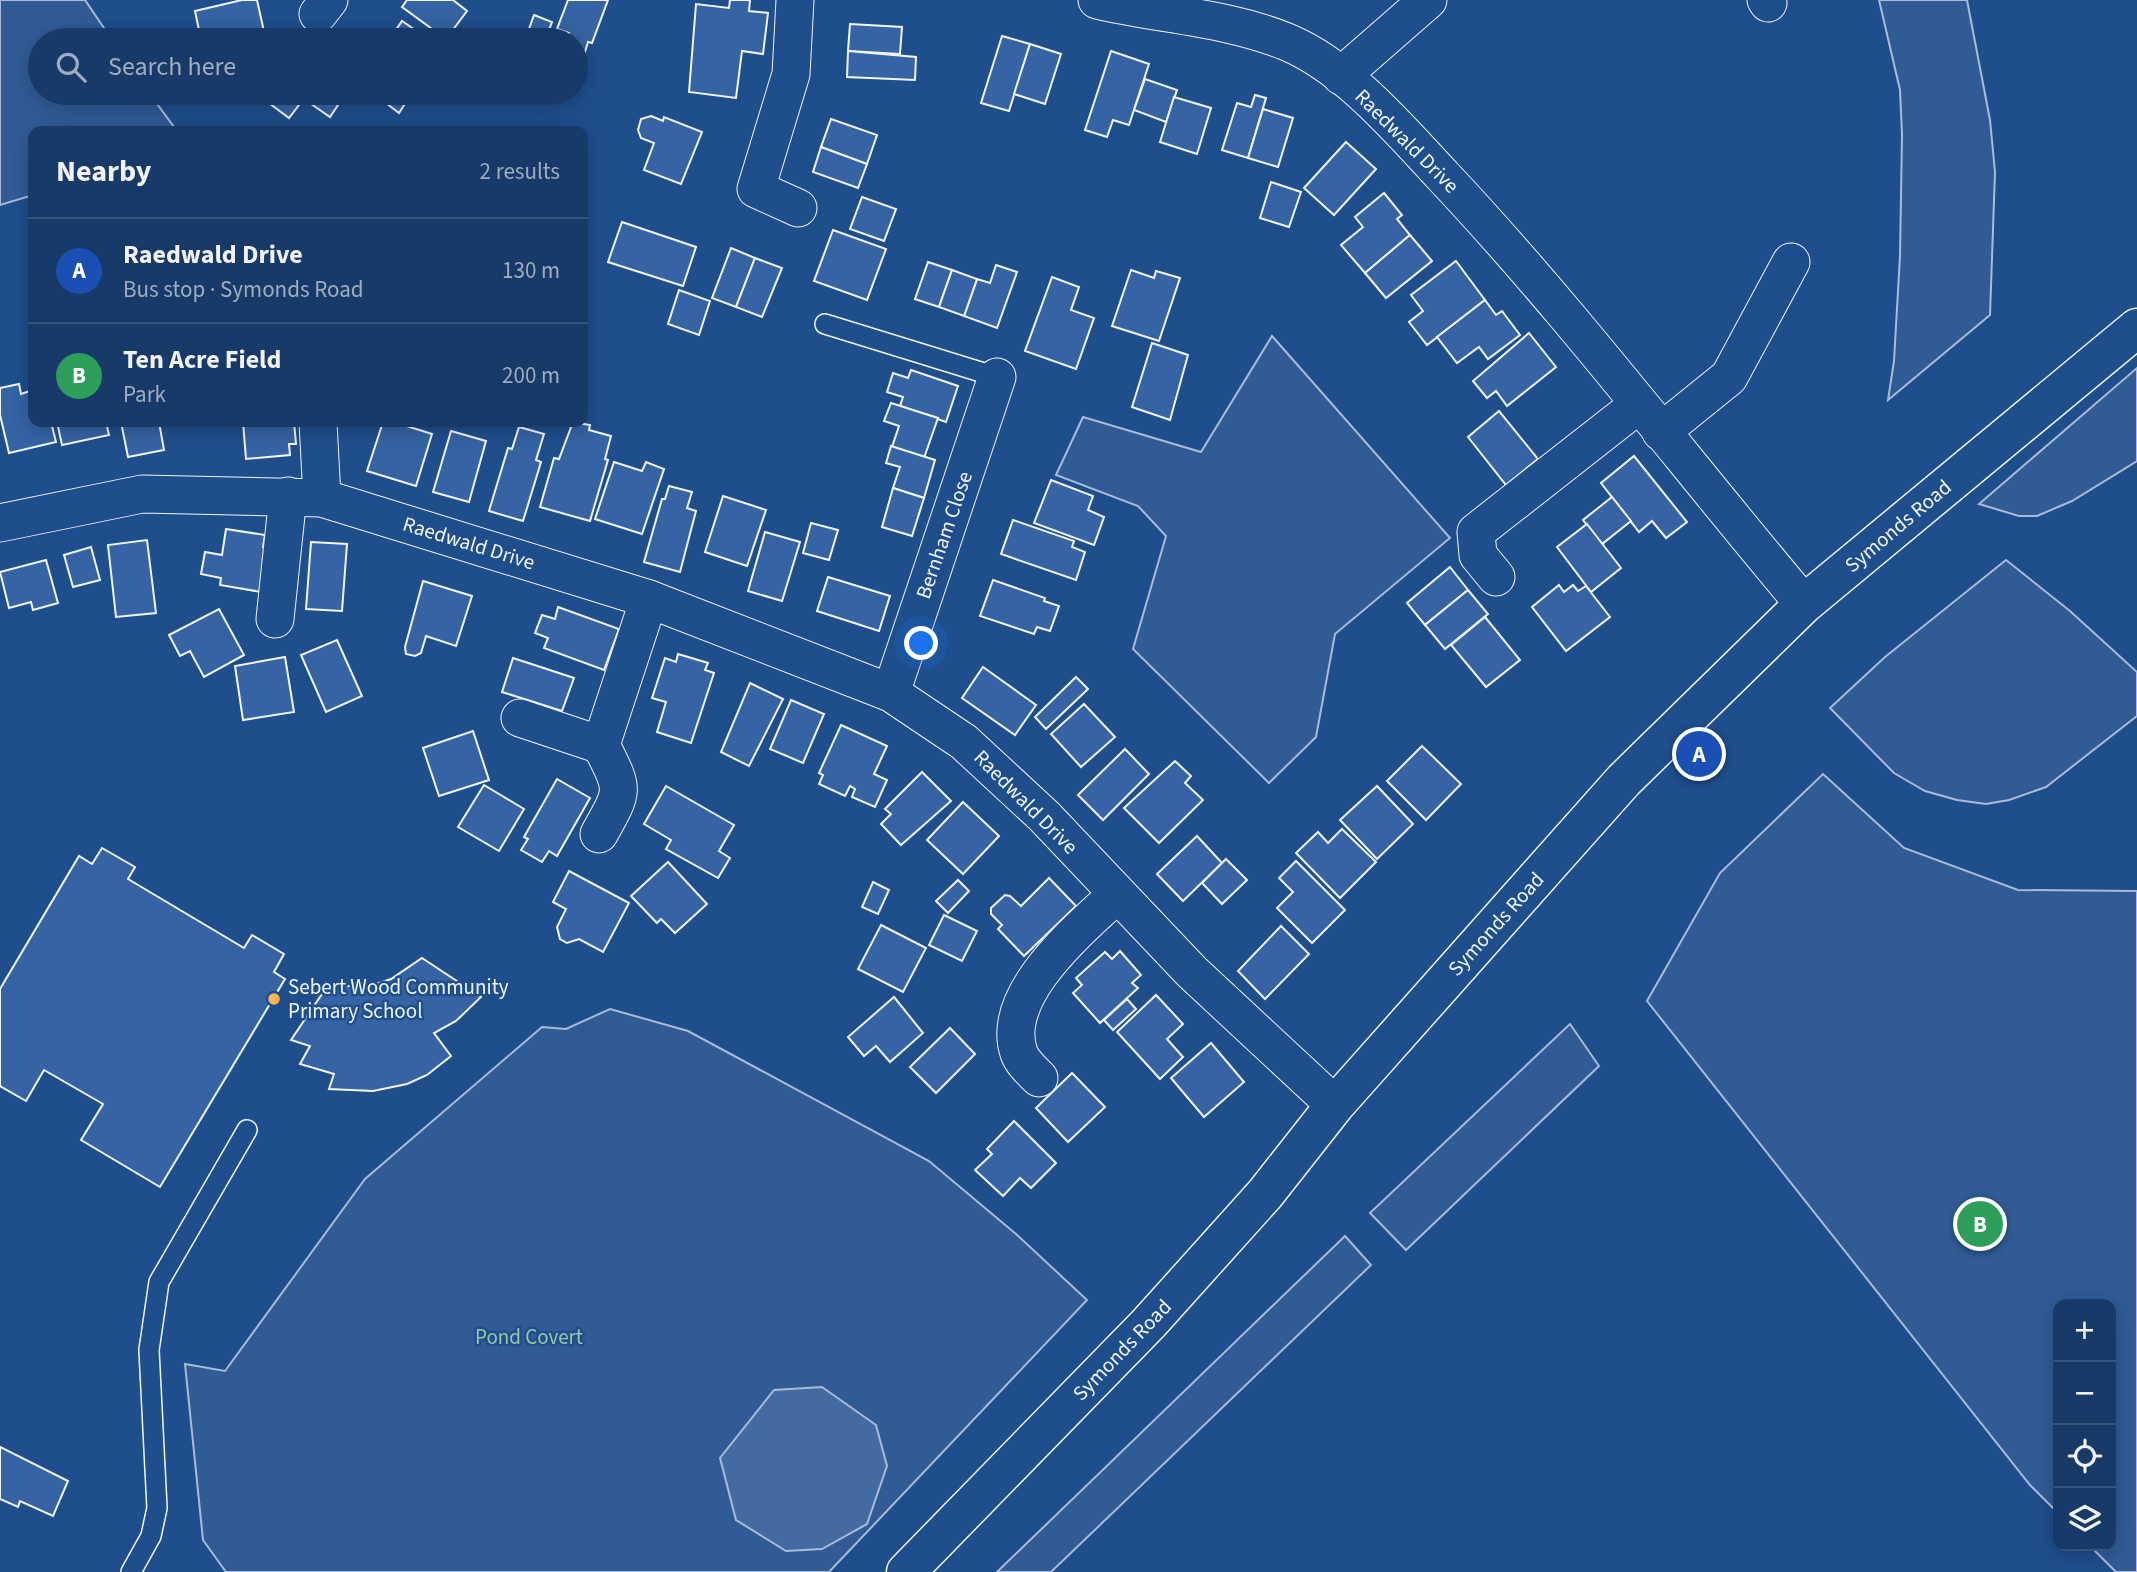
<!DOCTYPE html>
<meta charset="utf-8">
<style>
body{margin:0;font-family:"Source Sans 3",sans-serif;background:#20416f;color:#f1f3f6}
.controls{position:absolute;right:21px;bottom:21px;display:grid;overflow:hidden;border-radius:14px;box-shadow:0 4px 18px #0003}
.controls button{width:63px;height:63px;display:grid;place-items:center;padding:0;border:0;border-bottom:2px solid #36547d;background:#173a69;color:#f1f3f6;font:35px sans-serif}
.you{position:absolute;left:922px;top:644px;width:24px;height:24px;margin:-18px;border:5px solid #fff;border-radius:50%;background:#1a73e8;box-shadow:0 0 0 10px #1a73e833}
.badge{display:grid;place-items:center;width:46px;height:46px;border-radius:50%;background:#ffb74d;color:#fff;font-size:23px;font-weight:700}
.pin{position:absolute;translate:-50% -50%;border:4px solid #fff;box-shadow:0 2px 7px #0006}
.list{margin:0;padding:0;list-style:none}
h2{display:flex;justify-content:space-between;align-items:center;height:91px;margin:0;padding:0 28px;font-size:30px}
h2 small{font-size:23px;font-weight:400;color:#9eadc0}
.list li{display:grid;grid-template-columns:46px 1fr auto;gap:21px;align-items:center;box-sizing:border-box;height:105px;padding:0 28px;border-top:2px solid #36547d}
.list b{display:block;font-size:26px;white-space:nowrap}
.list p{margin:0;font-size:23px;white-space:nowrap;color:#9eadc0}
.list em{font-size:23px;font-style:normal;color:#9eadc0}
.icon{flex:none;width:38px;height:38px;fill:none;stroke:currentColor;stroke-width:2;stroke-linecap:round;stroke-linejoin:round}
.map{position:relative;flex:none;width:2137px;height:1572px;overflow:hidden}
.search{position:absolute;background:#173a69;box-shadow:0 4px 18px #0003;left:28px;top:28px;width:560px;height:77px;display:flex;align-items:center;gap:18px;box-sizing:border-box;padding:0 24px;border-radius:38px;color:#9eadc0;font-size:26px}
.panel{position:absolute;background:#173a69;box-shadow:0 4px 18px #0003;left:28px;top:126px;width:560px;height:301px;border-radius:14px}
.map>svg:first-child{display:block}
.built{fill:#305b95;stroke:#a8bbd7;stroke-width:2}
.water{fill:#446ba0;stroke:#a8bbd7;stroke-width:2}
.building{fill:#3563a3;stroke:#f2f6ff;stroke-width:2}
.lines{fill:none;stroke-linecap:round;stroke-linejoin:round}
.service-casing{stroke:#f2f6ff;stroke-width:22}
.minor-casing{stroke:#f2f6ff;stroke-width:39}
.tertiary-casing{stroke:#f2f6ff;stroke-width:41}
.service{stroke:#1f4e8c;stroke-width:19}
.minor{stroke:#1f4e8c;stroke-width:37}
.tertiary{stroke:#1f4e8c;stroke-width:38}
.poi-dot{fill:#ffb74d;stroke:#1f4e8c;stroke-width:2.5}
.labels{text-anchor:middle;stroke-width:5;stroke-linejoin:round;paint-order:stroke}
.street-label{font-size:21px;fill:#f2f6ff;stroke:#1f4e8c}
.poi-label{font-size:21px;fill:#f2f6ff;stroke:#1f4e8c;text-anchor:start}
.park-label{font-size:21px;fill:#97c8a6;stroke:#1f4e8c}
</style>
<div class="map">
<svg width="2137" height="1572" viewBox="0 0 2137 1572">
<rect width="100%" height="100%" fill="#1f4e8c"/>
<g class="built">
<path d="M 0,0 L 85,0 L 112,40 L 40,40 L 40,93 L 149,93 L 177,131 L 33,131 L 33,195 L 0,205 Z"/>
<path d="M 1879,0 L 1967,0 L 1990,120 L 1995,172 L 1990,315 L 1888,400 L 1894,361 L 1900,256 L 1902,135 L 1900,90 Z"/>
<path d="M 1272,336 L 1450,538 L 1335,634 L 1316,737 L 1269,783 L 1133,649 L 1166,536 L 1138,506 L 1056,475 L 1083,417 L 1201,452 Z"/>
<path d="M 2137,368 L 2137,461 L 2072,501 L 2037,516 L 2019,516 L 1979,504 Z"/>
<path d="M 2006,560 L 2070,611 L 2137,672 L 2137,716 L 2046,787 L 2009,800 L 1986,804 L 1957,800 L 1925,791 L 1894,773 L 1830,708 L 1885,657 Z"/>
<path d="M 1823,774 L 1904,848 L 2018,890 L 2137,891 L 2137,1572 L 2116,1572 L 2090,1546 L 2111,1546 L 2111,1304 L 2058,1304 L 2058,1513 L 2030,1485 L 1647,1001 L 1720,873 Z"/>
<path d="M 610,1009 L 688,1031 L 929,1161 L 1016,1234 L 1087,1300 L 829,1572 L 226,1572 L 203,1540 L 185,1364 L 225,1371 L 365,1179 L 542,1027 L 566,1029 Z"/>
<path d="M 1570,1024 L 1599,1066 L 1406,1250 L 1370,1213 Z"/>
<path d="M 1345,1236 L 1371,1265 L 1051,1572 L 997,1572 Z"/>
</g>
<path class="water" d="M 822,1387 L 876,1425 L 887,1466 L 867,1524 L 822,1549 L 786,1551 L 736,1520 L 720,1458 L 774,1390 Z"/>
<g class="building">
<path d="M 242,0 L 257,0 L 265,36 L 246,40 L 201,40 L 195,11 Z"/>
<path d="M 407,0 L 453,0 L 467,11 L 446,39 L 402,7 Z"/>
<path d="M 568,0 L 608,0 L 592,43 L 588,42 L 584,55 L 576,57 L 576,40 L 566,40 L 569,33 L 557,29 Z"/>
<path d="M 730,0 L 750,0 L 749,11 L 768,13 L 763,54 L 742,51 L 736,98 L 689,92 L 696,4 L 729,8 Z"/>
<path d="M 534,15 L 552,22 L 545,40 L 525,40 Z"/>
<path d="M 402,21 L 430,40 L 389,40 Z"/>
<path d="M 850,24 L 902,27 L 900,54 L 848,51 Z"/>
<path d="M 1002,36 L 1030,44 L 1009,111 L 981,103 Z"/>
<path d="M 1030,44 L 1061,54 L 1045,104 L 1014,94 Z"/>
<path d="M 848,51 L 916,57 L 915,80 L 847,77 Z"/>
<path d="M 1111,51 L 1149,64 L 1129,125 L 1113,120 L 1107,137 L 1085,130 Z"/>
<path d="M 1145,79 L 1177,90 L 1166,122 L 1134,110 Z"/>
<path d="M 276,93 L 308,93 L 289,118 L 269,103 Z"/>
<path d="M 308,93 L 346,93 L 330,117 L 304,99 Z"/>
<path d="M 373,93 L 412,93 L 399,113 Z"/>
<path d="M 1255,95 L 1266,98 L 1248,158 L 1222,150 L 1237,103 L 1251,107 Z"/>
<path d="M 1174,97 L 1211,108 L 1197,154 L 1160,142 Z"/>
<path d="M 1263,109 L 1293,118 L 1278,167 L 1248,158 Z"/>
<path d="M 651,116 L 663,121 L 664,117 L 702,132 L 681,184 L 644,170 L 654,143 L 641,138 L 638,130 L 641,119 Z"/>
<path d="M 831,119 L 877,135 L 867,164 L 821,147 Z"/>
<path d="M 1346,142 L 1376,169 L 1334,215 L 1304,188 Z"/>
<path d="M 821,147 L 867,164 L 858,188 L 813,172 Z"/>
<path d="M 1271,182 L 1301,192 L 1289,227 L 1260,218 Z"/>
<path d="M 1384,193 L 1402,215 L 1397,219 L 1410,235 L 1365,273 L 1341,245 L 1363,227 L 1355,217 Z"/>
<path d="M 862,197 L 896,209 L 884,241 L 850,229 Z"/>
<path d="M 622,222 L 696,247 L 683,286 L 608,262 Z"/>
<path d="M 833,230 L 886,249 L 867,300 L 814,281 Z"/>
<path d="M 1410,235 L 1432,261 L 1386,298 L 1365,273 Z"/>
<path d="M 731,248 L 755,258 L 736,307 L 712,298 Z"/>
<path d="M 755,258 L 782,268 L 762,317 L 736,307 Z"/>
<path d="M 1456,261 L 1485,300 L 1427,345 L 1409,322 L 1423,311 L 1411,295 Z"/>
<path d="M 928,262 L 952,270 L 939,307 L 915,299 Z"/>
<path d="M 996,265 L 1017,272 L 997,328 L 964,316 L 977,279 L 990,283 Z"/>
<path d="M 952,270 L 977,279 L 964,316 L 939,307 Z"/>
<path d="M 1131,270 L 1154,278 L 1156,271 L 1180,278 L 1159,341 L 1112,326 Z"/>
<path d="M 1052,277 L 1079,287 L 1071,310 L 1094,318 L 1076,369 L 1025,351 Z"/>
<path d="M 679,290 L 710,301 L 699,335 L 668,324 Z"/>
<path d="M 1485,300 L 1496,315 L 1502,311 L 1520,335 L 1488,359 L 1479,347 L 1457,363 L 1437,337 Z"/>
<path d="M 1529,333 L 1556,367 L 1507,406 L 1496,391 L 1487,398 L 1473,381 Z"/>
<path d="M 1152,343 L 1188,355 L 1170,420 L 1132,407 Z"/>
<path d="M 911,370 L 958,386 L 946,422 L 900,406 L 903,397 L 887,392 L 893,373 L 908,378 Z"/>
<path d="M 19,384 L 21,394 L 33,390 L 33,422 L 51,422 L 56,442 L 9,453 L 0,415 L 0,388 Z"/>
<path d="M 891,403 L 938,418 L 924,458 L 892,447 L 899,426 L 884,421 Z"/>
<path d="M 1499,411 L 1538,459 L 1506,485 L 1468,437 Z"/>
<path d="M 57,422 L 106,422 L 109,435 L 62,445 Z"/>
<path d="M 121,422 L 159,422 L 164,450 L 128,457 Z"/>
<path d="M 243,422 L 294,422 L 296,444 L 289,444 L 290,455 L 246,459 Z"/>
<path d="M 383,422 L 394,422 L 432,434 L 416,486 L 367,471 Z"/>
<path d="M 573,422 L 590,425 L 589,430 L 611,436 L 605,459 L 608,460 L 590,521 L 540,507 L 554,458 L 559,459 Z"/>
<path d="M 519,427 L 544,434 L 536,460 L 541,462 L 523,521 L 489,511 L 508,448 L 512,449 Z"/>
<path d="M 451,431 L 486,441 L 469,502 L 433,492 Z"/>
<path d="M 891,446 L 935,460 L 924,498 L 893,488 L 900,467 L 886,463 Z"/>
<path d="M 1634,456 L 1687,522 L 1666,538 L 1652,521 L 1639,532 L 1601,483 Z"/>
<path d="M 614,462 L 642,471 L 646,462 L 664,469 L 642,534 L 595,519 Z"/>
<path d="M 1051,480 L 1093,496 L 1088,510 L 1104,517 L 1094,545 L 1034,523 Z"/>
<path d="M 669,486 L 692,492 L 687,508 L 696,511 L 680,572 L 644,562 L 662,499 L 665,499 Z"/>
<path d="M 893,488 L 924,498 L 912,536 L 882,527 Z"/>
<path d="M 723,496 L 766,510 L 747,566 L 705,552 Z"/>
<path d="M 1612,497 L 1631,521 L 1602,544 L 1583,520 Z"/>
<path d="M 1013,520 L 1074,541 L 1072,547 L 1085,552 L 1076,580 L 1001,554 Z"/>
<path d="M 811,523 L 838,530 L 829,560 L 803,553 Z"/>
<path d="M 1587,524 L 1621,568 L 1591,592 L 1557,547 Z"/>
<path d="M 226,529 L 265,535 L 263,547 L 274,549 L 267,593 L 220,585 L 221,578 L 201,574 L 205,552 L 222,555 Z"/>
<path d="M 765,532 L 800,542 L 782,601 L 748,591 Z"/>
<path d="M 147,540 L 156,613 L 116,617 L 108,545 Z"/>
<path d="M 311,542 L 347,544 L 342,611 L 306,609 Z"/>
<path d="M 91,547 L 100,580 L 73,587 L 64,555 Z"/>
<path d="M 46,560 L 58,603 L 33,610 L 31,602 L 9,608 L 0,572 Z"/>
<path d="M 1450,567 L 1468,590 L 1425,625 L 1407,603 Z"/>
<path d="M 828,577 L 890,596 L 879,631 L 817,611 Z"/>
<path d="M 993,580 L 1045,598 L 1044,601 L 1059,606 L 1050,631 L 1037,627 L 1034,634 L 980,616 Z"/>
<path d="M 423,581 L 472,596 L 456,646 L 426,636 L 421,653 L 415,656 L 406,654 L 405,647 Z"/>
<path d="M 1559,585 L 1564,592 L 1573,585 L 1578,591 L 1586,586 L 1610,617 L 1566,651 L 1532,607 Z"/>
<path d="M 1468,590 L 1488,614 L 1445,649 L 1425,625 Z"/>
<path d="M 558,607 L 619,629 L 604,670 L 544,648 L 548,638 L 535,633 L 542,615 L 555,619 Z"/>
<path d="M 219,609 L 244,655 L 204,677 L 190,651 L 180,656 L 169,635 Z"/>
<path d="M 1485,617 L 1520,660 L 1486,687 L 1451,645 Z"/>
<path d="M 337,640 L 362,696 L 326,712 L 301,655 Z"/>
<path d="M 678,654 L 708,663 L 705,670 L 714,673 L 691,743 L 657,732 L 666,702 L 652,698 L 665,658 L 676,662 Z"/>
<path d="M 285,657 L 294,712 L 243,720 L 235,666 Z"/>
<path d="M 513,658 L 574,678 L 562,711 L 502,692 Z"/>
<path d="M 983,667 L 1036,705 L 1015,735 L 962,698 Z"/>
<path d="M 1076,677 L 1088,689 L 1046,729 L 1035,717 Z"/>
<path d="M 750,683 L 783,699 L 749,766 L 721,752 Z"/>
<path d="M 791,700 L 824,714 L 803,763 L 770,749 Z"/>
<path d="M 1084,704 L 1115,737 L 1081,767 L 1051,734 Z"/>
<path d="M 841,725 L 887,746 L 874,774 L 887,780 L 875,807 L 852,797 L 855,789 L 850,786 L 845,796 L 819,784 L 823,775 L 819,773 Z"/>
<path d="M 473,731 L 489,780 L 439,796 L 423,748 Z"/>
<path d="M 1422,746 L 1461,784 L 1426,820 L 1387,781 Z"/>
<path d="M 1125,749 L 1149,774 L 1103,820 L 1078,795 Z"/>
<path d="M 1175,761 L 1191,776 L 1185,783 L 1203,800 L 1159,843 L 1124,808 Z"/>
<path d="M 922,772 L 951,801 L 901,845 L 881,824 L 891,814 L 885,809 Z"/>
<path d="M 557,779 L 590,798 L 557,856 L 549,851 L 542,862 L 521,850 L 528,839 L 524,837 Z"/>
<path d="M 484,785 L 524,809 L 499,851 L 458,827 Z"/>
<path d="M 666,786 L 734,825 L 719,851 L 730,858 L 718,878 L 666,849 L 671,840 L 644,824 Z"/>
<path d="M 1377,786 L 1413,824 L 1377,859 L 1340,820 Z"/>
<path d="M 963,802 L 999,836 L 963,874 L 927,840 Z"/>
<path d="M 1342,829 L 1376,862 L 1340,898 L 1296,853 L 1318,832 L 1328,843 Z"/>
<path d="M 1197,836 L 1222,863 L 1183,901 L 1157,874 Z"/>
<path d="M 102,848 L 135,867 L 128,879 L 244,948 L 252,935 L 284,954 L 274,972 L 285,979 L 160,1187 L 81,1140 L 103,1104 L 44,1070 L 26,1101 L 0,1086 L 0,989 L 79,856 L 92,864 Z"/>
<path d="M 1226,859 L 1247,880 L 1222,904 L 1202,883 Z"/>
<path d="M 1296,861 L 1345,910 L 1312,943 L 1277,908 L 1293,892 L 1279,878 Z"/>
<path d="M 668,862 L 707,904 L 675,933 L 661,919 L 657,923 L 631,896 Z"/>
<path d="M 569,871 L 629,903 L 603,952 L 579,939 L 567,943 L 560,939 L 557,927 L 566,909 L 553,902 Z"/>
<path d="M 1049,878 L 1076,906 L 1024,956 L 998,929 L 1002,925 L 991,914 L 991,908 L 1005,895 L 1010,896 L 1021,906 Z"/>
<path d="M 958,880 L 969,891 L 948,913 L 936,901 Z"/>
<path d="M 873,882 L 889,890 L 878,914 L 862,907 Z"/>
<path d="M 944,915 L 977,931 L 962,961 L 929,945 Z"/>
<path d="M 881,925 L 926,948 L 903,992 L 858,969 Z"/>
<path d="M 1281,926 L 1309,954 L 1265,999 L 1238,971 Z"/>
<path d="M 1120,951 L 1141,975 L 1132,983 L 1138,988 L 1100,1023 L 1073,993 L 1082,985 L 1076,978 L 1105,952 L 1112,959 Z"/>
<path d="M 422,958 L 481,997 L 456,1021 L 434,1033 L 451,1056 L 427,1075 L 407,1084 L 373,1091 L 329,1089 L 334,1074 L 300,1064 L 310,1046 L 291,1040 L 328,985 L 367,987 L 391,979 Z"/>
<path d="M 1156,995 L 1183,1024 L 1167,1039 L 1183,1057 L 1160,1079 L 1117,1032 Z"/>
<path d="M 894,997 L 923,1033 L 890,1062 L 876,1046 L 864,1056 L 848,1037 Z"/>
<path d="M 1127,999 L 1136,1009 L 1113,1030 L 1104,1020 Z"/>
<path d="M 950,1028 L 975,1054 L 936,1093 L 910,1067 Z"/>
<path d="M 1211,1043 L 1244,1082 L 1204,1117 L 1171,1078 Z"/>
<path d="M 1072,1073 L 1105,1107 L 1068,1142 L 1036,1108 Z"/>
<path d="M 1014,1121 L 1056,1163 L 1031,1188 L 1020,1178 L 1003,1196 L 975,1170 L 992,1154 L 987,1149 Z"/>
<path d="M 0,1447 L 68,1481 L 53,1516 L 20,1501 L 18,1507 L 0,1499 Z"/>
</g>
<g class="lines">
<defs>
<g id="service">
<path d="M 825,324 L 997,377"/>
<path d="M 131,1572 L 151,1536 L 157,1508 L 149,1350 L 159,1282 L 247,1130"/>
</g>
<g id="minor">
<path d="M 795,0 L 791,74 L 756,189 L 798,208"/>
<path d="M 1097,0 C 1161,15 1226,17 1287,42 C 1347,67 1400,130 1443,176 C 1571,312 1684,462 1804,604"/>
<path d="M 1766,0 L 1768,3"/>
<path d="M 318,14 L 329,0"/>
<path d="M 1341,76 L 1428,0"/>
<path d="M 318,422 L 322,498"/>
<path d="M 1661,432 L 1729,377 L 1791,262"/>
<path d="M 0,523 L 142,494 L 322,498 L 649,599 L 891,693 L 964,742 L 1044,816 L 1192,972 L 1335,1105"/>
<path d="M 1496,577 L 1478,555 L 1476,532 L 1638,405"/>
<path d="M 275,619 L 288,496"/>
<path d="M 891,693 L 997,377"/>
<path d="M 520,718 L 601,745"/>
<path d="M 599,834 C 625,788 624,791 601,745 L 649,599"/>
<path d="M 1039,1078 C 1032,1071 1022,1062 1019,1053 C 999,995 1079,930 1116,895"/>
</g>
<path id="tertiary" d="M 906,1572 L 1149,1323 L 1265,1194 L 1335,1105 L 1624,780 L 1804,604 L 2137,328"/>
</defs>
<use href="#service" class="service-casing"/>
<use href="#minor" class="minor-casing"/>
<use href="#tertiary" class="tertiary-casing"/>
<use href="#service" class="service"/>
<use href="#minor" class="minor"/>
<use href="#tertiary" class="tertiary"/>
</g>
<circle class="poi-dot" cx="274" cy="999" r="7"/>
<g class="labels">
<g class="street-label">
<text transform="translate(1407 141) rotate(45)" y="7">Raedwald Drive</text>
<text transform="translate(1898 526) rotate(-40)" y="7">Symonds Road</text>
<text transform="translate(944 535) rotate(-71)" y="7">Bernham Close</text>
<text transform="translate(469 543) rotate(17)" y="7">Raedwald Drive</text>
<text transform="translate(1026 802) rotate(45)" y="7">Raedwald Drive</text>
<text transform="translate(1496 924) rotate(-48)" y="7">Symonds Road</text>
<text transform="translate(1122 1350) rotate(-46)" y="7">Symonds Road</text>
</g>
<g class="poi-label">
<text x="288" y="994">Sebert Wood Community<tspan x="288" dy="24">Primary School</tspan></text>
</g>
<g class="park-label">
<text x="529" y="1344">Pond Covert</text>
</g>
</g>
</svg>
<div class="controls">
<button>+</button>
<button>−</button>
<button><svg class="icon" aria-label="locate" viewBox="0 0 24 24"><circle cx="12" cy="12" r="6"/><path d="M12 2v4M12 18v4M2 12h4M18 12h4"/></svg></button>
<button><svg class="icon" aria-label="layers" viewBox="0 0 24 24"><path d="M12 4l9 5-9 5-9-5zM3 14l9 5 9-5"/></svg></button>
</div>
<div class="you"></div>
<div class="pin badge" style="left:1699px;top:754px;background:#1a4fb4">A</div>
<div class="pin badge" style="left:1980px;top:1224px;background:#2e9e5b">B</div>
<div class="search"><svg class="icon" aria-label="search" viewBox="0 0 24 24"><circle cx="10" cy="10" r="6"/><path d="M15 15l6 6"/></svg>Search here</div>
<section class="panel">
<h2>Nearby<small>2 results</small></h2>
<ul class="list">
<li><span class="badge" style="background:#1a4fb4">A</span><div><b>Raedwald Drive</b><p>Bus stop · Symonds Road</p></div><em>130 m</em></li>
<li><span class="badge" style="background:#2e9e5b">B</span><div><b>Ten Acre Field</b><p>Park</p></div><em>200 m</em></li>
</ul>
</section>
</div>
